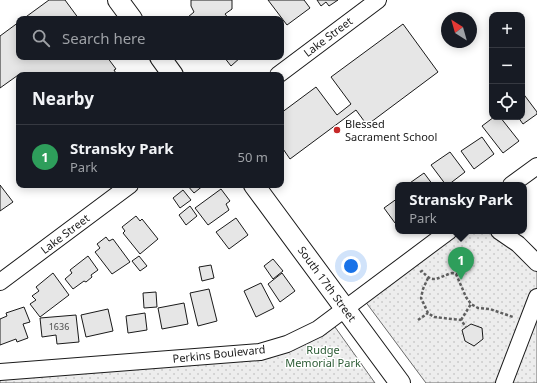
<!DOCTYPE html>
<meta charset="utf-8">
<style>
body{margin:0;font-family:"Noto Sans",sans-serif;background:#20242c;color:#f1f3f6}
.controls{position:absolute;right:12px;top:12px;display:grid;overflow:hidden;border-radius:8px;box-shadow:0 2px 10px #0003}
.controls button{width:36px;height:36px;display:grid;place-items:center;padding:0;border:0;border-bottom:1px solid #363941;background:#171b24;color:#f1f3f6;font:20px sans-serif}
.compass{position:absolute;left:441px;top:12px;width:36px;height:36px;border-radius:50%;background:#171b24;box-shadow:0 2px 10px #0003;rotate:323deg}
.you{position:absolute;left:351px;top:266px;width:14px;height:14px;margin:-10px;border:3px solid #fff;border-radius:50%;background:#1a73e8;box-shadow:0 0 0 6px #1a73e833}
.badge{display:grid;place-items:center;width:26px;height:26px;border-radius:50%;background:#1a73e8;color:#fff;font-size:13px;font-weight:700}
.pin{position:absolute;translate:-50% -33px;filter:drop-shadow(0 1px 2px #0008)}
.pin::after{content:'';position:absolute;top:21px;width:14px;height:12px;background:inherit;clip-path:polygon(0 0,100% 0,50% 100%)}
.popup{position:absolute;left:395px;top:182px;width:132px;height:52px;box-sizing:border-box;display:grid;place-content:center;border-radius:8px;background:#171b24;filter:drop-shadow(0 1px 3px #0005);font-size:13px;white-space:nowrap;color:#9ea1a6}
.popup b{font-size:15px;color:#f1f3f6}
.popup::after{content:'';position:absolute;left:50%;top:100%;margin-left:-8px;border:8px solid transparent;border-top-color:#171b24}
.list{margin:0;padding:0;list-style:none}
h2{display:flex;justify-content:space-between;align-items:center;height:52px;margin:0;padding:0 16px;font-size:17px}
h2 small{font-size:13px;font-weight:400;color:#9ea1a6}
.list li{display:grid;grid-template-columns:26px 1fr auto;gap:12px;align-items:center;box-sizing:border-box;height:64px;padding:0 16px;border-top:1px solid #363941}
.list b{display:block;font-size:15px;white-space:nowrap}
.list p{margin:0;font-size:13px;white-space:nowrap;color:#9ea1a6}
.list em{font-size:13px;font-style:normal;color:#9ea1a6}
.icon{flex:none;width:22px;height:22px;fill:none;stroke:currentColor;stroke-width:2;stroke-linecap:round;stroke-linejoin:round}
.map{position:relative;flex:none;width:537px;height:383px;overflow:hidden}
.search{position:absolute;background:#171b24;box-shadow:0 2px 10px #0003;left:16px;top:16px;width:268px;height:44px;display:flex;align-items:center;gap:10px;box-sizing:border-box;padding:0 14px;border-radius:8px;color:#9ea1a6;font-size:15px}
.panel{position:absolute;background:#171b24;box-shadow:0 2px 10px #0003;left:16px;top:72px;width:268px;height:116px;border-radius:8px}
.map>svg:first-child{display:block}
.park{fill:url(#park-dots);stroke:#6a6a6a}
.building{fill:#e6e6e6;stroke:#1a1a1a}
.lines{fill:none;stroke-linecap:round;stroke-linejoin:round}
.minor-casing{stroke:#1a1a1a;stroke-width:18}
.major-casing{stroke:#1a1a1a;stroke-width:22}
.path{stroke:#5f5f5f;stroke-width:2.5;stroke-dasharray:3 2;stroke-linecap:butt}
.minor{stroke:#fff;stroke-width:16}
.major{stroke:#fff;stroke-width:20}
.poi-dot{fill:#c62828;stroke:#fff;stroke-width:1.5}
.labels{text-anchor:middle;stroke-width:3;stroke-linejoin:round;paint-order:stroke}
.number-label{font-size:9px;fill:#4d4d4d}
.street-label{font-size:11px;fill:#1a1a1a;stroke:#fff}
.poi-label{font-size:11px;fill:#1a1a1a;stroke:#fff;text-anchor:start}
.park-label{font-size:11px;fill:#2b5a34;stroke:#fff}
</style>
<div class="map">
<svg width="537" height="383" viewBox="0 0 537 383">
<defs>
<pattern id="park-dots" width="8" height="8" patternUnits="userSpaceOnUse"><rect width="8" height="8" fill="#ededed"/><path d="M2 2h.1M6 6h.1" fill="none" stroke="#cbcbcb" stroke-width="1.8" stroke-linecap="round"/></pattern>
</defs>
<rect width="100%" height="100%" fill="#fff"/>
<g class="park">
<path d="M 449,231 L 499,231 L 537,263 L 537,383 L 426,383 L 362,297 Z"/>
<path d="M 330,320 L 375,383 L 0,383 L 0,372 L 260,352 Z"/>
</g>
<g class="building">
<path d="M 49,0 L 65,0 L 79,19 L 23,19 Z"/>
<path d="M 191,0 L 232,0 L 232,9 L 225,14 L 229,19 L 187,19 L 188,17 L 194,12 L 191,6 Z"/>
<path d="M 268,0 L 304,0 L 310,8 L 287,25 Z"/>
<path d="M 317,0 L 338,0 L 329,6 L 326,2 L 321,6 Z"/>
<path d="M 19,22 L 19,57 L 107,57 L 116,69 L 114,70 L 117,75 L 23,75 L 21,73 L 0,88 L 0,36 Z"/>
<path d="M 403,24 L 438,72 L 367,125 L 356,110 L 290,159 L 281,146 L 281,113 L 316,87 L 337,115 L 351,104 L 331,77 Z"/>
<path d="M 224,57 L 241,57 L 231,66 Z"/>
<path d="M 522,92 L 537,112 L 537,114 L 523,124 L 518,117 L 522,117 Z"/>
<path d="M 494,117 L 500,117 L 519,141 L 503,153 L 482,126 Z"/>
<path d="M 482,137 L 494,154 L 474,169 L 461,151 Z"/>
<path d="M 450,152 L 465,172 L 448,185 L 446,185 L 431,165 Z"/>
<path d="M 424,173 L 433,185 L 407,185 Z"/>
<path d="M 0,185 L 13,202 L 0,211 Z"/>
<path d="M 187,185 L 204,185 L 194,193 Z"/>
<path d="M 221,189 L 230,201 L 226,204 L 229,210 L 208,225 L 195,208 Z"/>
<path d="M 183,190 L 191,200 L 180,208 L 173,198 Z"/>
<path d="M 398,198 L 398,220 L 395,223 L 384,208 Z"/>
<path d="M 190,206 L 197,216 L 186,225 L 179,215 Z"/>
<path d="M 136,216 L 140,221 L 142,219 L 158,239 L 140,254 L 123,233 L 125,231 L 122,227 Z"/>
<path d="M 236,218 L 248,235 L 229,249 L 216,232 Z"/>
<path d="M 106,237 L 109,241 L 113,239 L 130,262 L 112,274 L 95,252 L 100,248 L 97,244 Z"/>
<path d="M 88,256 L 98,270 L 91,275 L 92,277 L 86,282 L 84,281 L 73,289 L 65,279 L 72,273 L 70,270 Z"/>
<path d="M 139,256 L 147,266 L 140,271 L 132,261 Z"/>
<path d="M 273,259 L 283,271 L 273,279 L 264,266 Z"/>
<path d="M 211,265 L 214,278 L 202,281 L 199,267 Z"/>
<path d="M 53,273 L 69,295 L 40,317 L 30,304 L 36,300 L 32,296 L 39,291 L 36,287 Z"/>
<path d="M 282,273 L 295,291 L 280,302 L 268,284 Z"/>
<path d="M 261,283 L 274,308 L 256,317 L 244,291 Z"/>
<path d="M 209,289 L 217,321 L 198,326 L 190,293 Z"/>
<path d="M 156,292 L 157,307 L 144,308 L 143,293 Z"/>
<path d="M 184,303 L 188,324 L 162,329 L 158,308 Z"/>
<path d="M 24,307 L 30,322 L 23,324 L 28,338 L 17,342 L 16,339 L 0,345 L 0,319 L 7,316 L 6,313 Z"/>
<path d="M 108,309 L 113,331 L 86,337 L 81,315 Z"/>
<path d="M 145,313 L 147,330 L 128,333 L 126,316 Z"/>
<path d="M 76,315 L 79,342 L 57,344 L 56,335 L 42,337 L 40,318 Z"/>
<path d="M 471,324 L 482,328 L 483,339 L 474,346 L 465,341 L 462,330 Z"/>
</g>
<g class="lines">
<defs>
<g id="minor">
<path d="M 278,75 L 378,0"/>
<path d="M 511,185 L 537,166"/>
<path d="M 499,231 L 518,244 L 537,263"/>
<path d="M 0,282 L 130,185"/>
<path d="M 0,372 L 260,352 L 287,344 L 318,329 L 449,231"/>
<path d="M 504,383 L 537,297"/>
</g>
<g id="major">
<path d="M 118,0 L 132,19"/>
<path d="M 160,57 L 173,75"/>
<path d="M 254,185 L 400,383"/>
</g>
</defs>
<use href="#minor" class="minor-casing"/>
<use href="#major" class="major-casing"/>
<g class="path">
<path d="M 420,272 L 422,271 C 433,285 438,277 452,273 L 456,274 L 466,297 L 471,304 L 478,308 L 490,309 L 513,317"/>
<path d="M 428,278 L 423,289 L 421,298 L 428,313 L 434,317 L 461,320 L 466,327"/>
<path d="M 418,320 L 428,313"/>
<path d="M 461,320 L 471,304"/>
</g>
<use href="#minor" class="minor"/>
<use href="#major" class="major"/>
</g>
<circle class="poi-dot" cx="337" cy="130" r="4"/>
<g class="labels">
<g class="number-label">
<text x="59" y="330">1636</text>
</g>
<g class="street-label">
<text transform="translate(328 37) rotate(-37)" y="4">Lake Street</text>
<text transform="translate(65 234) rotate(-37)" y="4">Lake Street</text>
<text transform="translate(327 284) rotate(54)" y="4">South 17th Street</text>
<text transform="translate(219 354) rotate(-6)" y="4">Perkins Boulevard</text>
</g>
<g class="poi-label">
<text x="345" y="128">Blessed<tspan x="345" dy="13">Sacrament School</tspan></text>
</g>
<g class="park-label">
<text x="323" y="354">Rudge<tspan x="323" dy="13">Memorial Park</tspan></text>
</g>
</g>
</svg>
<div class="controls">
<button>+</button>
<button>−</button>
<button><svg class="icon" aria-label="locate" viewBox="0 0 24 24"><circle cx="12" cy="12" r="6"/><path d="M12 2v4M12 18v4M2 12h4M18 12h4"/></svg></button>
</div>
<svg class="compass" viewBox="-18 -18 36 36"><path d="M0-13l5 13h-10z" fill="#e53935"/><path d="M0 13l5-13h-10z" fill="#9ea1a6"/></svg>
<div class="you"></div>
<div class="pin badge" style="left:461px;top:280px;background:#2e9e5b">1</div>
<div class="popup"><b>Stransky Park</b>Park</div>
<div class="search"><svg class="icon" aria-label="search" viewBox="0 0 24 24"><circle cx="10" cy="10" r="6"/><path d="M15 15l6 6"/></svg>Search here</div>
<section class="panel">
<h2>Nearby<small></small></h2>
<ul class="list">
<li><span class="badge" style="background:#2e9e5b">1</span><div><b>Stransky Park</b><p>Park</p></div><em>50 m</em></li>
</ul>
</section>
</div>
